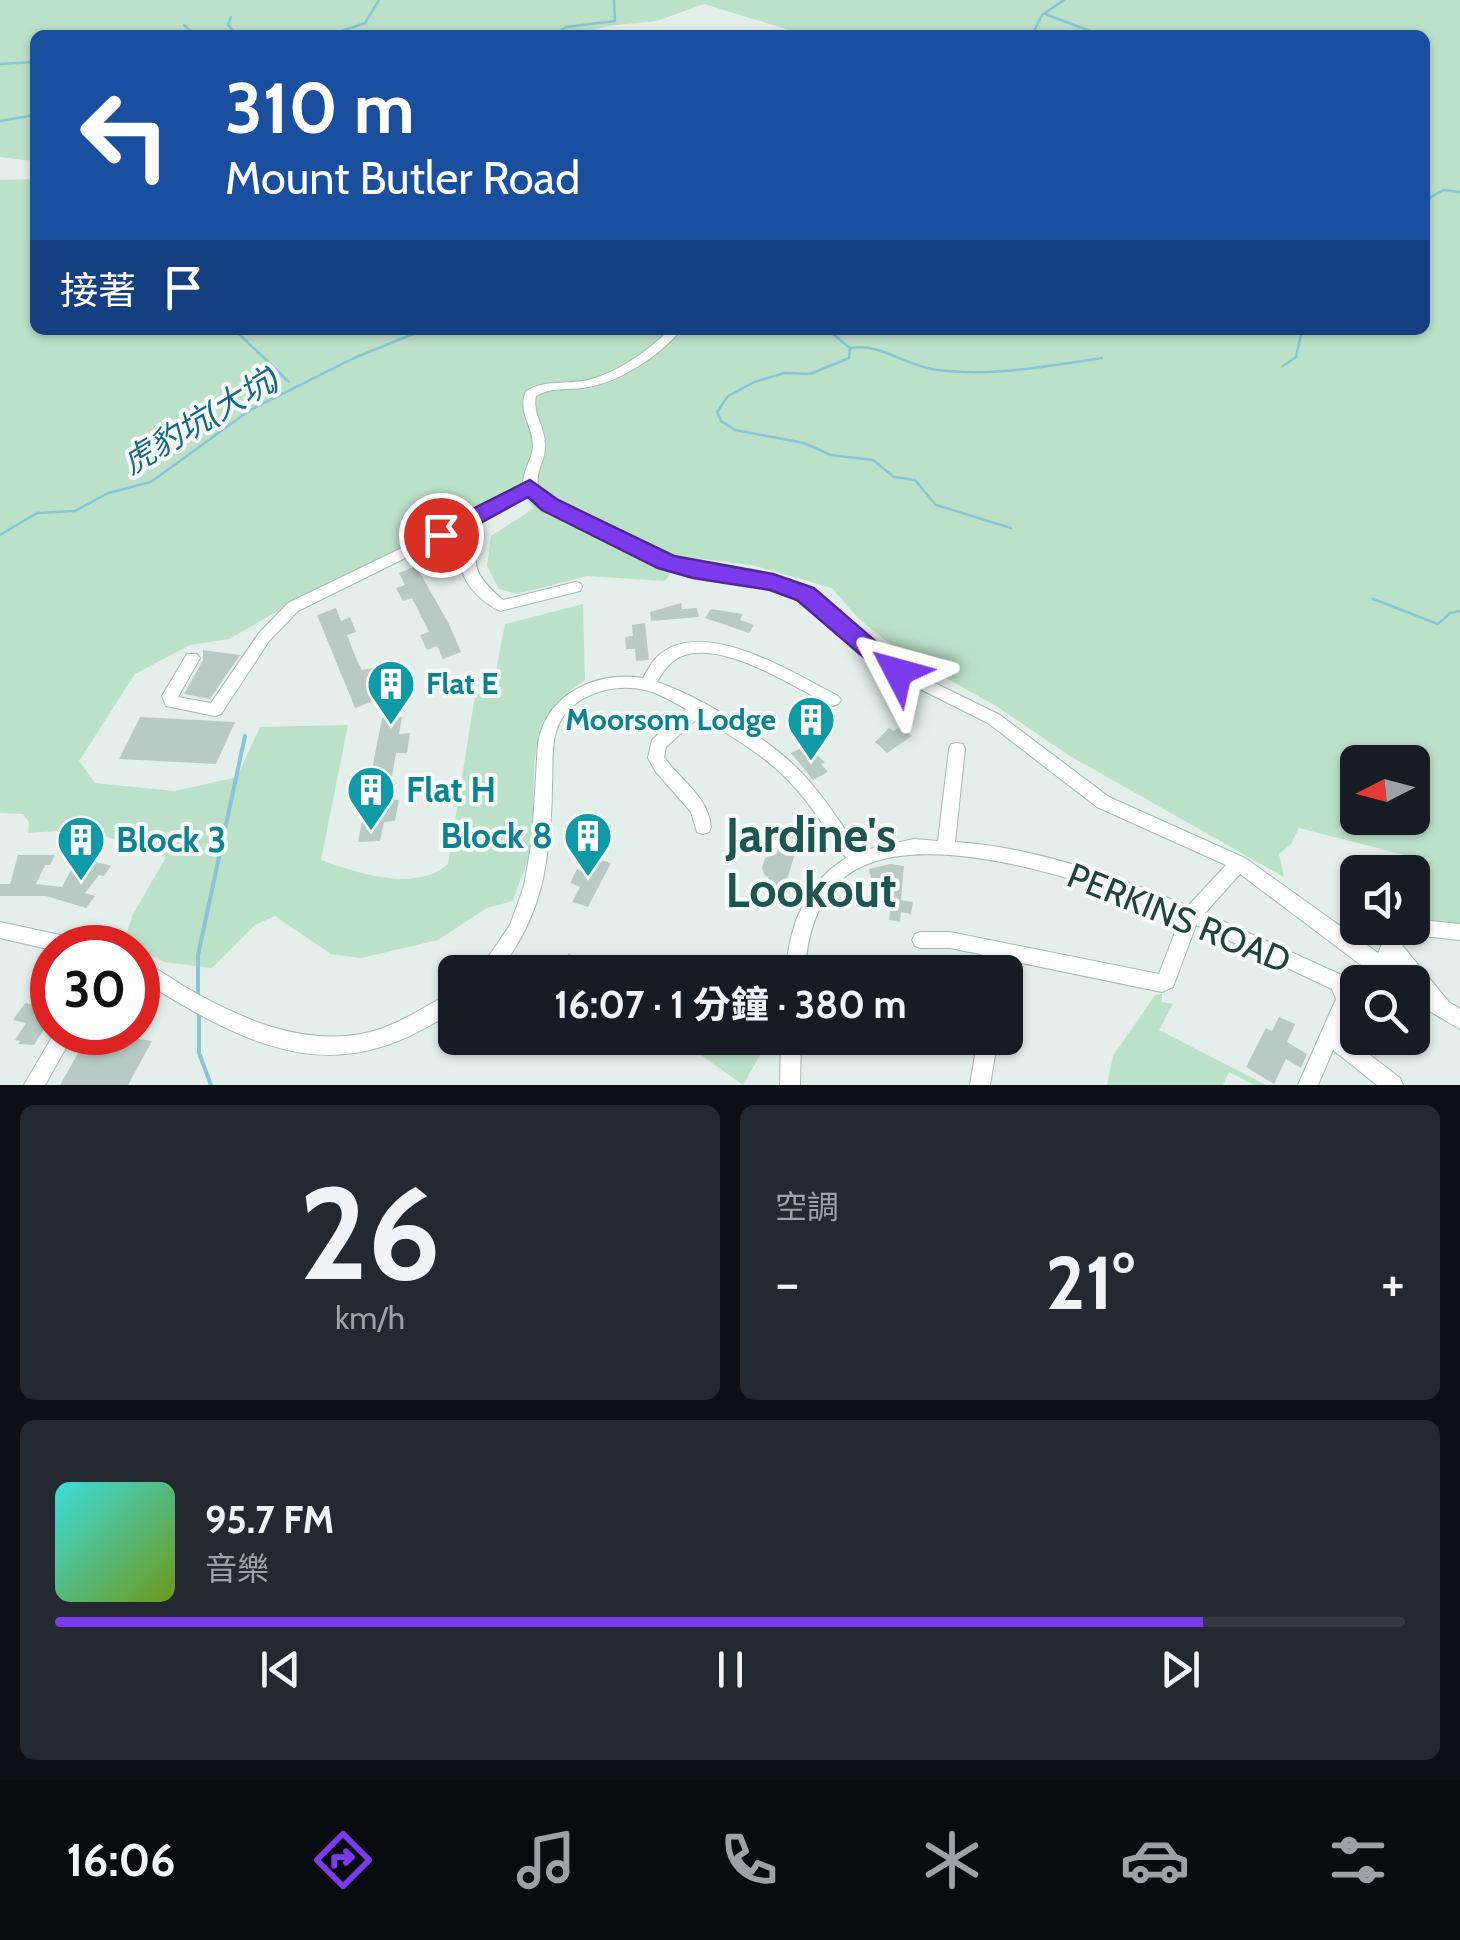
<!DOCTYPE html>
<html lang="zh-TW">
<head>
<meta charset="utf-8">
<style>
  body { margin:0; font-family:Cabin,"Noto Sans TC",sans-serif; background:#242831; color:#f1f3f6; height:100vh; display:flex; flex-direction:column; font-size:38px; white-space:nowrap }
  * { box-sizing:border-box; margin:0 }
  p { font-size:32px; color:#9ea1a6 }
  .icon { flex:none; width:55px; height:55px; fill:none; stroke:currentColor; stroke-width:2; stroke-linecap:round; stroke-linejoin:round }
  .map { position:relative; height:1085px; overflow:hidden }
  .panel { display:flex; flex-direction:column; gap:20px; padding:20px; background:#0d0f14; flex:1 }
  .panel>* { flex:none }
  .guide { position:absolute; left:30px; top:30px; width:1400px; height:305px; border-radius:15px; box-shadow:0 2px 8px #0004; background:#1a4fa0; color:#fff; overflow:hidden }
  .needle { width:65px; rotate:264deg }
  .tools { position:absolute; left:1340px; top:745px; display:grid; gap:20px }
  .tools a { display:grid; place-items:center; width:90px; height:90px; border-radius:15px; background:#171b24; box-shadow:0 2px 8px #0004; font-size:50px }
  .speed { position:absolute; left:30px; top:925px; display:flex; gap:20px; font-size:50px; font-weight:700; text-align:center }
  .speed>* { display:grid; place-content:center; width:130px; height:130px; border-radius:50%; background:#171b24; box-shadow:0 2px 8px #0004; line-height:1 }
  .speed .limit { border:15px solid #d22; background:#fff; color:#111 }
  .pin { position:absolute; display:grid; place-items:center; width:85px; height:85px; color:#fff; margin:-42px; border:5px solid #fff; border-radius:50%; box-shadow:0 2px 10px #0007 }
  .me { position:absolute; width:110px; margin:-55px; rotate:309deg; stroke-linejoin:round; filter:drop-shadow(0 0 8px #0008) }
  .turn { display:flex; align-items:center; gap:35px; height:210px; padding:0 30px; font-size:45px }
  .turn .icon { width:130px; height:130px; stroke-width:2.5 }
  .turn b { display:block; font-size:70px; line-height:85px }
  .then { display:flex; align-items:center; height:95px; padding:0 30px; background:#0003; gap:20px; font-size:38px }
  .big { font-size:75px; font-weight:700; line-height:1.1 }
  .panel .widget { flex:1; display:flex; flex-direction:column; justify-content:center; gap:15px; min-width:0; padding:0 35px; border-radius:15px; background:#242831 }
  .panel .dial { align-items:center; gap:0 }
  .dial b { font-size:130px; line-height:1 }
  .song { display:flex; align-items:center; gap:30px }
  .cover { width:120px; height:120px; border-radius:15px; background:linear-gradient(135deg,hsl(180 70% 55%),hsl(80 70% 35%)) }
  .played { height:10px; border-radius:5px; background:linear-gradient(90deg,#7c3aed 85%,#363941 85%) }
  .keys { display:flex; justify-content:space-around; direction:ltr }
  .heat { display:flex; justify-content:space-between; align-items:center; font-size:55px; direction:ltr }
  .panel .tiles { flex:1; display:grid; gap:20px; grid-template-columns:1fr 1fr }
  .widget:last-child { grid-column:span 2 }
  .trip { position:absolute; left:438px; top:955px; width:585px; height:100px; border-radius:15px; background:#171b24; box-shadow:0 2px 8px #0004; font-weight:700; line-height:100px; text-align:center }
  .tab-bar { display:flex; height:160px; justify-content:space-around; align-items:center; background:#090b0e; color:#9ea1a6 }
  .tab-bar .icon { width:70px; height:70px }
  .tab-bar .on { color:#7c3aed }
  .tab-bar b { font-size:45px; color:#f1f3f6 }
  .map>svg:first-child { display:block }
</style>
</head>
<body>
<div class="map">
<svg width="1460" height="1085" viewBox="0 0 1460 1085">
  <rect width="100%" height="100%" fill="#e4efeb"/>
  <g fill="#bce1c9" fill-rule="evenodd">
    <path d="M0,0H1460V924L1413,920L1412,872H1405L1404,855L1299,828L1291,844L1279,854L1284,877L1070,756L996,706L898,651L857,617L832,588L755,566L682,556L665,581L587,576L517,594L499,589L487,566L491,536L534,508L519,492L296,601L229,639L190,645L135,674L79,761L95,783L175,791L237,777L260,727L348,725L321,860C357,873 416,893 448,864L475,696L494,681L505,624L583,604L585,680C515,725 541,779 530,849C527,866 518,884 513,901L487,908L438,940L361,958L331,954L275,916L255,925L212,968L164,962L125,940L132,916L166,857L84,829L28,833L29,822L23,814L0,813V180L35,179V330H1425V35H806L704,4L657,21L607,26L577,35H35V161L0,157ZM1358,762H1412V818H1358Z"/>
    <path d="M1162,994V1002L1173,1004L1159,1030L1266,1085H1254L1229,1072L1223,1085H1107L1113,1056L1155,995Z"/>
    <path d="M690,1038H770L743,1085L691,1048Z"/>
  </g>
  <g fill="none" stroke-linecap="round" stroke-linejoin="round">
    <g stroke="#89c5d6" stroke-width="2.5">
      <path d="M1045,14L1101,35"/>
      <path d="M231,17L228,25L238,35"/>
      <path d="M184,25L195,35"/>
      <path d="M331,35L365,23L379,0"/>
      <path d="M556,35L566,27L615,21L614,0"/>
      <path d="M1032,35L1042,15L1064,0"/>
      <path d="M0,64L35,62"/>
      <path d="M0,121L35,115"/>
      <path d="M1425,201L1443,190L1460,192"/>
      <path d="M235,330L289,382"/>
      <path d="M828,330L850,348L849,358L810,374L784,373L754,382L728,396L717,412L721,421L735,430L804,443L831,455L873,460L894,477L915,480L936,505L1011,528"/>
      <path d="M850,348C881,343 902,364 932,369C987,378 1047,366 1102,358"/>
      <path d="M1283,366L1296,357L1302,330"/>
      <path d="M0,535L37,513L75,511L108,493L151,482L250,410L354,358L423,330"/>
      <path d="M1373,599L1438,624L1450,613L1460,611"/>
    </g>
    <g stroke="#89c5d6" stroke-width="4">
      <path d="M198,995V955L245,736"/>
      <path d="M199,1013V1053L211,1085"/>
    </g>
  </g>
  <g fill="#b9cac4">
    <path d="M416,566L449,624L461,652L443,659L437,646L427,650L420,635L429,632L412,598L403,601L396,588L405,585L399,573Z"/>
    <path d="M681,603L682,609L697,608L699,617L651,621L650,612Z"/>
    <path d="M336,608L341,621L350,617L356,632L347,635L356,658L362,670L372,668L378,682L368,686L374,701L355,708L317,615Z"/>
    <path d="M711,609L743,614L740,620L754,625L749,633L705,618Z"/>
    <path d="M645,623L649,660L636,661L635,649H626L625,637L633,636L632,625Z"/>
    <path d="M203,650L240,655L210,699L184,694L203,660Z"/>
    <path d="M140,717L235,722L216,764L119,759Z"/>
    <path d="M402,717L399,734L410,733L407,753H396L388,800H399L395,821L384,822L380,841L358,842L382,718Z"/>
    <path d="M902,726L912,736L887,753L875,742L889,728L893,731Z"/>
    <path d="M806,746L825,762L821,764L828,772L813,780L791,753Z"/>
    <path d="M779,845L796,850L784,890L767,885L769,877L765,876L762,868L765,858L777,853Z"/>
    <path d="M18,855H55L50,865H45L36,884L62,887L78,857L111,866L104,876L99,875L85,893L95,896L86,908L46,896H0V884H10Z"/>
    <path d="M595,858L611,863L588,907L572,902L580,887L570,883L577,869L587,873Z"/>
    <path d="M890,864L904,866L901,900L913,902L911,914L901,912L900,922L889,920L891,901L875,896L869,869Z"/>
    <path d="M569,953L585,964L578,972H532L547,955L560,963Z"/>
    <path d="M52,984V1016L34,1045L18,1044L20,1041L15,1040L26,1023L13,1020L25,1003L38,1006Z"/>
    <path d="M1279,1017L1295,1024L1287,1042L1307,1054L1301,1068L1286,1059L1274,1084L1246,1067L1266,1028L1272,1031Z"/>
    <path d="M90,1032L152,1041L128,1085H60Z"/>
  </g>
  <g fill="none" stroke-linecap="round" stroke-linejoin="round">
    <g stroke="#a6b8b3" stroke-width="2">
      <g id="minor">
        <path d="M669,330H681C658,357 619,383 583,388C566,390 551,387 536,396C532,414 545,426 545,444C546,463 532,473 540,492L671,559L693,565L773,577L811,590L832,604L896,664L1000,715L1109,797L1245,858L1378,953C1388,932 1387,928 1412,928V919L1460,924V940L1414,935L1401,944L1449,1002L1460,1009V1029L1431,1012L1412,986V982H1388L1373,974L1240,874L1205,913L1346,977L1354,999L1340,1032L1400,1078L1403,1085H1377L1333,1050L1318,1085H1298L1336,999L1332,989L1196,925L1173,987L1162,992L1007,960L1005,973L987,972L989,956L950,948H921L915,946L912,940L915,934L921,932H950L1159,974L1180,919C1103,886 910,816 840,881C814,905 808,939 804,972H786C789,927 805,883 846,858C828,832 811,804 789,781C764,755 730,735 699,717L666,747L664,757C681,781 708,796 711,827L709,832L703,834L697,832L691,812L656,772L648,758L652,740L686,709C673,702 659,693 645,690C612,682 566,696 556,732C551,749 553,768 552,785C552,811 550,836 546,862C540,903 524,940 498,972H478L510,925L524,886L532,840L538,743C547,693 596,671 643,678C647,672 651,663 656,658C700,613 795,674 838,696L841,700L838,704L833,706L828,704C792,686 726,642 685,655C671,659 664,670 657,682C699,696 766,737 798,769C822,793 840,823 860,851L914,839L938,841L949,749L951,744L957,743L963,744L965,749L955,842C1030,846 1119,877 1188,906L1226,865L1097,807L988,723L886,672L822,612L801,598L771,587L693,575L661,565L530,498L528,494L481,520C474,563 468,570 503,600L575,582L580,583L582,587L580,591L500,611C485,604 465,587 462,569C459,556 464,541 466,528L298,611L269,641L221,714L215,716L166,706L162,696L187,654H197L200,658L178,697L211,703L259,633L288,603L470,515L523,484C523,470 532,460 533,446C533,425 517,412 526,391C546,379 566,385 588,380C617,373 648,351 669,330Z"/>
        <path d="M0,922L83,940L89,942L92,948H52V950L0,938Z"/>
        <path d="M138,960C155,966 170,978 185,987C241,1019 304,1048 370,1032C402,1024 426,1004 455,992V1011C428,1027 401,1043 370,1050C286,1071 206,1020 138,978Z"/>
        <path d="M55,1032H75L45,1085H24Z"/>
        <path d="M781,1038H801L800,1085H780Z"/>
        <path d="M978,1038H998L990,1085H970Z"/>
      </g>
    </g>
    <use href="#minor" fill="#fff" fill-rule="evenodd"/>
  </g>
  <path fill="#7c3aed" stroke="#51269a" stroke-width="2.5" d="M530,480L558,500L674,556L773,574L814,588L911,672L907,679H889L797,600L770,590L693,578L658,568L542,510L528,497L449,540L441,542L430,535L433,529Z"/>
  <defs>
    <g id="building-pin" transform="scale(2.5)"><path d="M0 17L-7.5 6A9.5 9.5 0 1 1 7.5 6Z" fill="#0f9aa8" stroke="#f5faf8"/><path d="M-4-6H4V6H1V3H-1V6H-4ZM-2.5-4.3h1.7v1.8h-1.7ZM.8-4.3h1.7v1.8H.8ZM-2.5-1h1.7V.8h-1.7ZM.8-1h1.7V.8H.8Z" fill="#fff"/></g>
  </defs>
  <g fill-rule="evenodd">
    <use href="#building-pin" x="391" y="684"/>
    <use href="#building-pin" x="811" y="720"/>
    <use href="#building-pin" x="371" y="790"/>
    <use href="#building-pin" x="588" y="836"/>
    <use href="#building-pin" x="81" y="840"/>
  </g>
  <g text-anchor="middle" stroke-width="8" stroke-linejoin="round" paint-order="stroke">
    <g font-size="30" font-weight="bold" fill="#0d838f" stroke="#f5faf8" text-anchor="start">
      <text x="426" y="694">Flat E</text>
      <text x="776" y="730" text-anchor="end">Moorsom Lodge</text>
    </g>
    <g font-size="32" font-style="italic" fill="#176882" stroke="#f5faf8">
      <text transform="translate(201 420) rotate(-31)" y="11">虎豹坑(大坑)</text>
    </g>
    <g font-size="35" font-weight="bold" fill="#0d838f" stroke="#f5faf8" text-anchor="start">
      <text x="406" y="802">Flat H</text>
      <text x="553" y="848" text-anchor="end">Block 8</text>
      <text x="116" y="852">Block 3</text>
    </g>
    <g font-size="35" fill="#22423c" stroke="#f5faf8">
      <text transform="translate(1179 918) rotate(22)" y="12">PERKINS ROAD</text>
    </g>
    <g font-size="48" font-weight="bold" fill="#1c564c" stroke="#f5faf8">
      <text x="811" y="852">Jardine's<tspan x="811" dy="55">Lookout</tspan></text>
    </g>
  </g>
</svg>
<div class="tools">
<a><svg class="needle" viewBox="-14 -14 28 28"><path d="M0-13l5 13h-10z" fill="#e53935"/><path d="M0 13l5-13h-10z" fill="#9ea1a6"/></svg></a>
<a><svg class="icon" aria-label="sound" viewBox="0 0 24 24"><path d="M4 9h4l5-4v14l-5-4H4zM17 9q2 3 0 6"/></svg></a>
<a><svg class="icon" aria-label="search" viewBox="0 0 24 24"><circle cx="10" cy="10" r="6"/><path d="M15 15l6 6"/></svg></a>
</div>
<div class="speed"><div class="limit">30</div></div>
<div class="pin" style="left:441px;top:535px;background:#d93025"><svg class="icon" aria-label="arrive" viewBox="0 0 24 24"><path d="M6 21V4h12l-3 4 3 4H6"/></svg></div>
<svg class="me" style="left:898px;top:672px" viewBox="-20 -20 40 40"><path d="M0-17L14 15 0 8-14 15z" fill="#7c3aed" stroke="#fff" stroke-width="4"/></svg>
<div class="trip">16:07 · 1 分鐘 · 380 m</div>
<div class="guide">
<div class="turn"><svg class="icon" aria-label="left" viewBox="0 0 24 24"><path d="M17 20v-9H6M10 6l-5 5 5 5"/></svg><div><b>310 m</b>Mount Butler Road</div></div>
<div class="then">接著<svg class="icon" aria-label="arrive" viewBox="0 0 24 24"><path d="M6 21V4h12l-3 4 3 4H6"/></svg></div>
</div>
</div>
<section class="panel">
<div class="tiles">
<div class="widget dial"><b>26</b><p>km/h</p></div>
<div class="widget"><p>空調</p>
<div class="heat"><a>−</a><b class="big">21°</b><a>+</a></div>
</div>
<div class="widget">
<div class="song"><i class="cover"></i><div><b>95.7 FM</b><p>音樂</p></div></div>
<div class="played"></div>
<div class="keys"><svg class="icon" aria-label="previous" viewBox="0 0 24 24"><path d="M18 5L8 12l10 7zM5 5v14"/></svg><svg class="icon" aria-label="pause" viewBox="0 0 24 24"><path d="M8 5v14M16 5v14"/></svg><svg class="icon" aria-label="next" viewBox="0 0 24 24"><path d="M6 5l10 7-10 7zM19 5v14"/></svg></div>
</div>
</div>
</section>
<nav class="tab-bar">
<b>16:06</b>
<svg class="icon on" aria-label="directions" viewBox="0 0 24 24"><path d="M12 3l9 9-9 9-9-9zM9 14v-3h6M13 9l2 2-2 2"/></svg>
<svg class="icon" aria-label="music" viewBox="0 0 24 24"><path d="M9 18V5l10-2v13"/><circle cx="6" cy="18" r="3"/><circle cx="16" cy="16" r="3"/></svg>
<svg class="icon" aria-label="phone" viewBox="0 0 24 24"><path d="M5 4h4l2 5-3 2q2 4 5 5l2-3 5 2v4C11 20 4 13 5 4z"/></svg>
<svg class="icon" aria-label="climate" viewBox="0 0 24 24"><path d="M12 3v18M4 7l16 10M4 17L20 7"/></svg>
<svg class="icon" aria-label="car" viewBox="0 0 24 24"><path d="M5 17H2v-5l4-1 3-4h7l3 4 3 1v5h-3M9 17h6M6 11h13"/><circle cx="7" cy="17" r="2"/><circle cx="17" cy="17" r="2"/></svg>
<svg class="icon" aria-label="filters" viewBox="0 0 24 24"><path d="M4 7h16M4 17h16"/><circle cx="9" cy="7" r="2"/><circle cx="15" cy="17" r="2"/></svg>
</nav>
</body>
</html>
